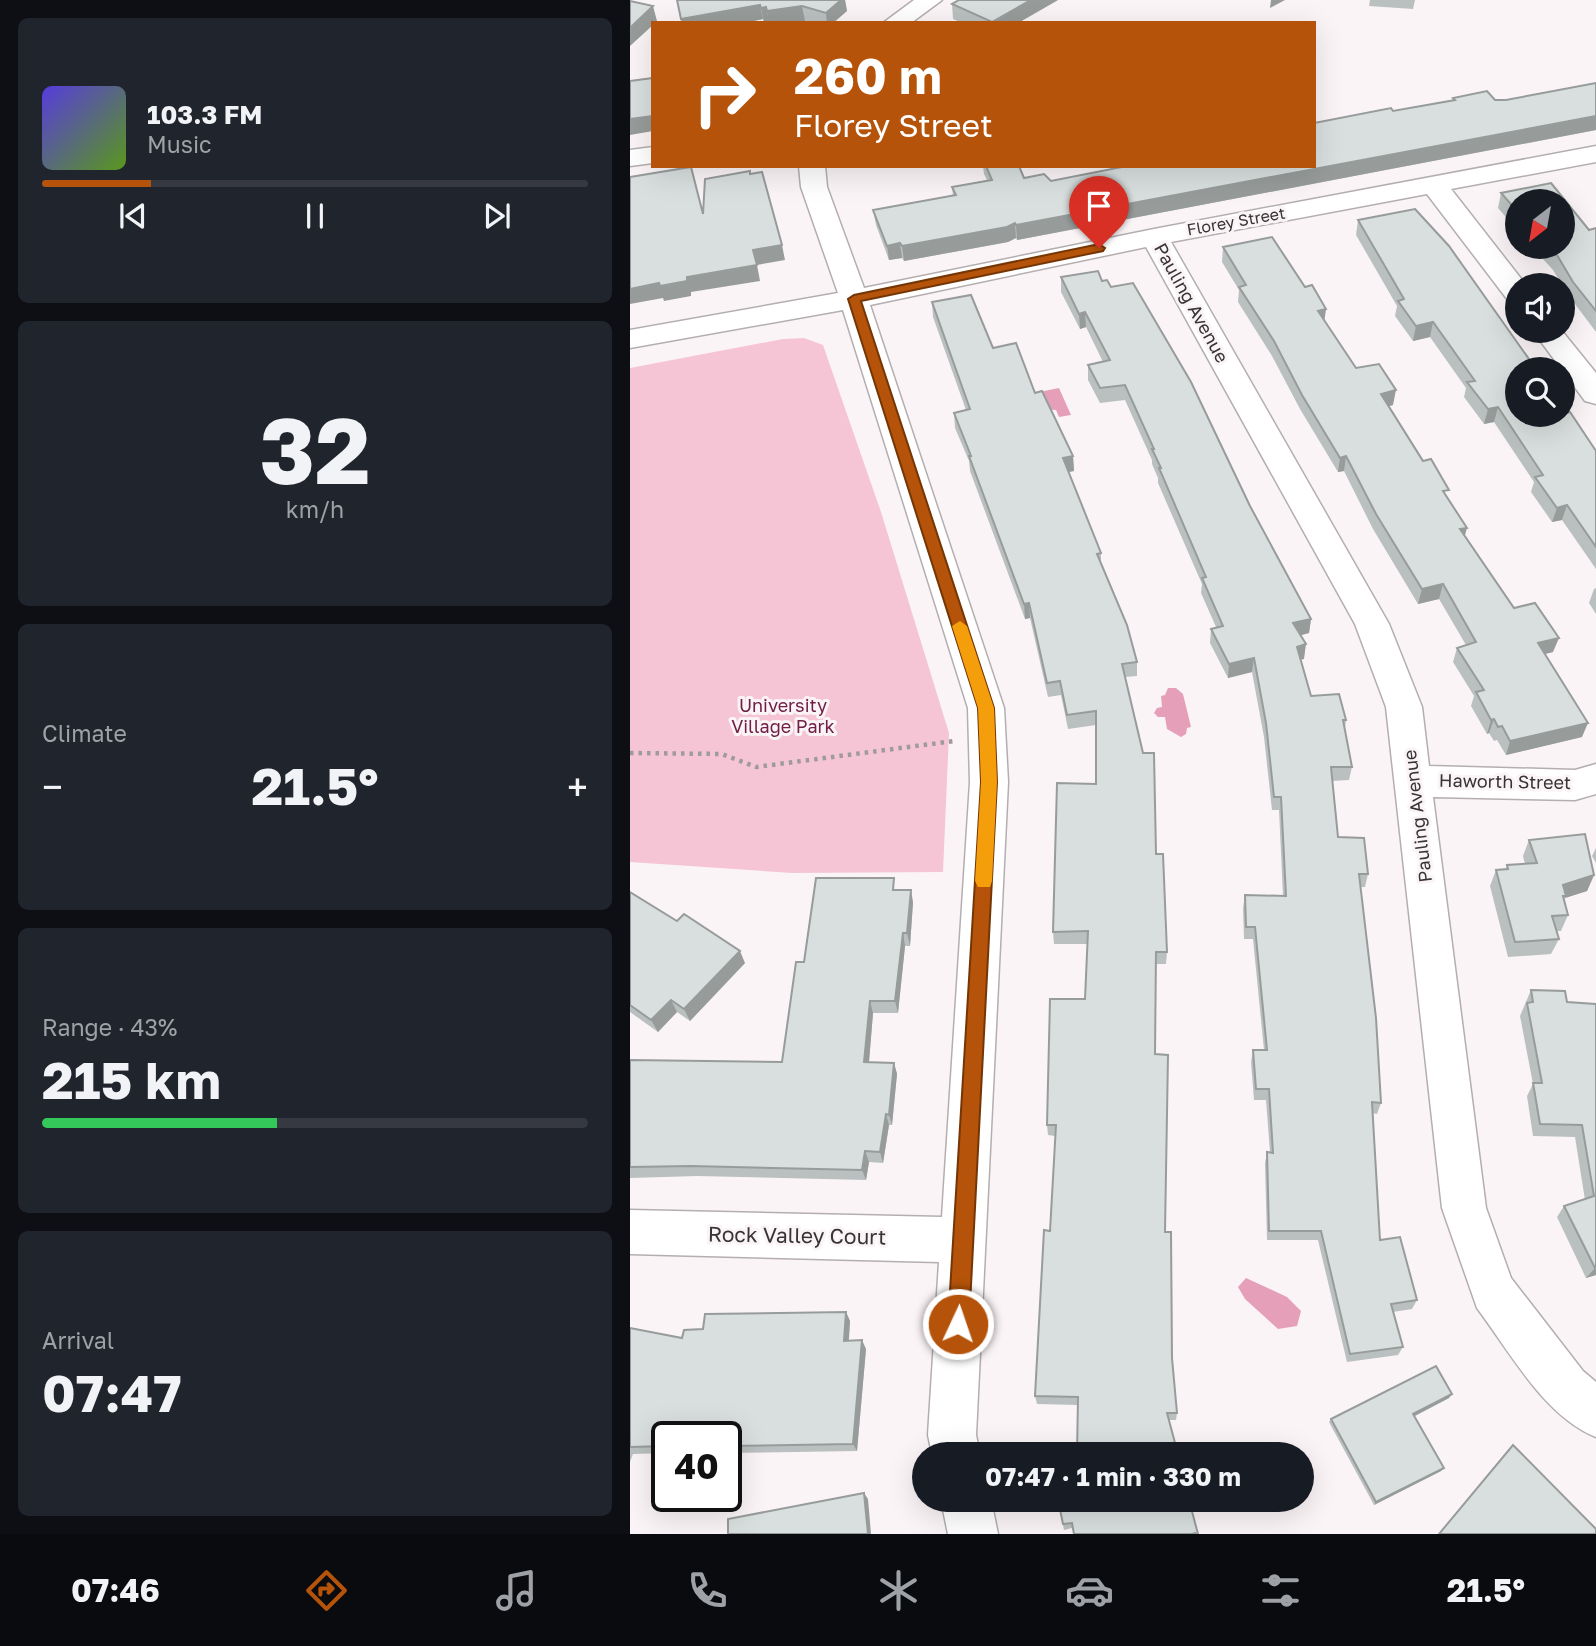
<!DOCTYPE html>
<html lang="en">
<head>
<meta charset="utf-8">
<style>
  body { margin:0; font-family:"Golos Text",sans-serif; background:#20242c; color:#f1f3f6; height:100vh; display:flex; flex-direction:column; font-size:26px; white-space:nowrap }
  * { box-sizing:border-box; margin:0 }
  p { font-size:23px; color:#9ea1a6 }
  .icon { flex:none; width:38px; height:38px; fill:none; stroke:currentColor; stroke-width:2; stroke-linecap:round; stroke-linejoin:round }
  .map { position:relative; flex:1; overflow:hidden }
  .side { display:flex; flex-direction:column; gap:18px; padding:18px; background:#0d0f14; width:630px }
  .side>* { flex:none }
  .banner { position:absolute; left:21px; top:21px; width:665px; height:147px; border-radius:0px; box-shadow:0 7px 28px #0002; background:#b45309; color:#fff; overflow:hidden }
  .needle { width:46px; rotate:211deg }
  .controls { position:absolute; left:875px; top:189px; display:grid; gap:14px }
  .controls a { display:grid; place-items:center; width:70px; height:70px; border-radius:50%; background:#171b24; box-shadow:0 7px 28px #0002; font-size:35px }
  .speed { position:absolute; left:21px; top:1421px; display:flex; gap:14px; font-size:35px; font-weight:700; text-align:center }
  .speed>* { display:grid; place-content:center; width:91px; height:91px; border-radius:50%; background:#171b24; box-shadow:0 7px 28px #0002; line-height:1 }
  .speed .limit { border:4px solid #111; border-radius:10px; background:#fff; color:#111 }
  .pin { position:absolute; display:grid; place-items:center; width:60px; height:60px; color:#fff; margin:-72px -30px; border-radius:50% 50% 50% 0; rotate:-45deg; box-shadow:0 0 7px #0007 }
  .pin .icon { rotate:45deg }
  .me { position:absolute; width:77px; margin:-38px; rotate:3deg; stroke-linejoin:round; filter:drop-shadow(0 0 5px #0008) }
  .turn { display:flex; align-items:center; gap:24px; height:147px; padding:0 28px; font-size:32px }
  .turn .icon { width:91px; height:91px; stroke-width:2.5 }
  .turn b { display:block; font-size:49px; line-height:60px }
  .big { font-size:52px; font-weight:700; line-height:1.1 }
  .side .tile { flex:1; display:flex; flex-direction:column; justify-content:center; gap:10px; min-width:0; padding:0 24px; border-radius:10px; background:#20242c }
  .side .dial { align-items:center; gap:0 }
  .dial b { font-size:91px; line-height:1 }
  .song { display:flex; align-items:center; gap:21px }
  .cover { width:84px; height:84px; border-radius:10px; background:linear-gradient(135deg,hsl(250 70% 55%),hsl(90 70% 35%)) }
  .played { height:7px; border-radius:4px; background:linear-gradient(90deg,#b45309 20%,#363941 20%) }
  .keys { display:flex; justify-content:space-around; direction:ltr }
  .heat { display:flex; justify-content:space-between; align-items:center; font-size:38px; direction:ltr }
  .charge { height:10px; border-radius:5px; background:linear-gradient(90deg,#34c759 43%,#363941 0) }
  .trip { position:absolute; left:282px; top:1442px; width:402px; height:70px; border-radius:35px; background:#171b24; box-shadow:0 7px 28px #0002; font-weight:700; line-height:70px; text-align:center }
  .menu { display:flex; height:112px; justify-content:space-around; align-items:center; background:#090b0e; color:#9ea1a6 }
  .menu .icon { width:49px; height:49px }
  .menu .current { color:#b45309 }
  .menu b { font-size:32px; color:#f1f3f6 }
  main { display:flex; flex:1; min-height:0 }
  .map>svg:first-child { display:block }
</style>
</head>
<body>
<main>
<section class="side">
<div class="tile">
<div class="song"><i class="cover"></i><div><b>103.3 FM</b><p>Music</p></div></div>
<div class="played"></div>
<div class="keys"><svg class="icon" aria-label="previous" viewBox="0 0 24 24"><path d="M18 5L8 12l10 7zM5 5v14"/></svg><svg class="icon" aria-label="pause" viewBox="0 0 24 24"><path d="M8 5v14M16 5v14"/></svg><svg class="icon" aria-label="next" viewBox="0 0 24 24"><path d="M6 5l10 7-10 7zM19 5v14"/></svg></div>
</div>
<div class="tile dial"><b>32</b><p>km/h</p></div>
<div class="tile"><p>Climate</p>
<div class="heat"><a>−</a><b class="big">21.5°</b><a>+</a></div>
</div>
<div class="tile"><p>Range · 43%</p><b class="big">215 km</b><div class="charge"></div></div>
<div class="tile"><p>Arrival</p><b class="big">07:47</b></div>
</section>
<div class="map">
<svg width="966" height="1534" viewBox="0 0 966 1534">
  <rect width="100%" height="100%" fill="#fbf4f6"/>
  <path fill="#f5c5d5" d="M174,338L193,345L251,512L319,733L313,872L162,873L0,862V368L153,339Z"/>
  <g fill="#e59fb8">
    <path d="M429,388L441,415L429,417L426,410L415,409L409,392Z"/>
    <path d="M538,688H546L553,694L561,727L557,728L556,734L551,737L537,729L535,717H528L524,713L527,708L532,707L531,696L535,695Z"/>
    <path d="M616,1278L657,1297L671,1311L667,1326L648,1329L615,1299L608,1287Z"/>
  </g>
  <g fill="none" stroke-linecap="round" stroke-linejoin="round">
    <g stroke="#b4aeb0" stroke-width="3">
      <g id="minor">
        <path d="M284,0H312L281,23H253Z"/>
        <path d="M966,146V162L821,189L896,285H887V302L877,299L797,194L541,242L759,624L792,707L799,766L945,770L966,764V794L945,800L803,797L856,1208L881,1278L953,1371L966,1382V1437C914,1416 880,1352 847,1308L812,1208L756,707L725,624L516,247L240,305L374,708L378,782L346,1435L350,1454H302L298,1435L309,1262L0,1254V1210L312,1217L340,782L338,708L213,310L0,348V330L208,293L171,187L169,166H195L197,187L234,288L524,229Z"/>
        <path d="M23,147V163L0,166V150Z"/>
        <path d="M903,331H932L966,373V404L955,401Z"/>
        <path d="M311,1500H361L368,1534H318Z"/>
      </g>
    </g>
    <path stroke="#9f9a9c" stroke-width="4.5" stroke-dasharray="3.5 5" stroke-linecap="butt" d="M0,753L92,754L126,767L324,741"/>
    <use href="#minor" fill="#fff" fill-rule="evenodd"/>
  </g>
  <g fill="#bac0bf">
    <path d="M47,0H215L217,11L203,23H182L175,21L159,23H139V21L134,22L133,19L114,23H52Z"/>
    <path d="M329,0H428L388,23H332L323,19L322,4Z"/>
    <path d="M740,0H785L783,9L739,6Z"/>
    <path d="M966,83V130L387,240L386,238L378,242L274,261L272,258L259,260L246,225L243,210L323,196L322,187L357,180L354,174L353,166H389L394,178L421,181L763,111L822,100L823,98L876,100Z"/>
    <path d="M871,193L959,230L966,228V332L939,296L923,270L902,247H933L887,201V230L868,208Z"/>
    <path d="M728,220L887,369L966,451V569L932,520L922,522L901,492L904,482L864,422L854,424L834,397L836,388L800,337L783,341L765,316L767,306L726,235Z"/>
    <path d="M593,247L694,320L726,368L763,405L759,406L817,497L835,536L884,608L923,652L915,654L952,737L876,755L867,740L864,741L859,733L857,734L841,706L844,696L823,662L827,648L836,645L809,599L788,604L743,529L714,471L708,472L670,409L642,356L608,302L609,290L592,262Z"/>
    <path d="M431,277L472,281L481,287L620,506L681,619L679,633L670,635L674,659H671L681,696L716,720L715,728L722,767L719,780L702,781L708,837L738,874L735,887H731L751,1103L747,1114L742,1113L750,1240L787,1300L782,1309L763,1312L773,1347L768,1355L717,1362L688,1240H637L635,1163L637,1152H640L636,1100H624L621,1062L623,1050H634L623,939H614L613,908L615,895L653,896L649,810H642L634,737L622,672L598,678L580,643L581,629L586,627L571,593L572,584L528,483V478L522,464V460L495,400L470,403L458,380V365L473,362L456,327L450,329L431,292Z"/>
    <path d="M302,302L363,348L405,393L443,456L444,471L438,472L471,553V564L507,662V676L495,677L526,854L537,952L536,964H526L525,1054L542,1358L547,1413L546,1420H539L448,1405L407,1404L405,1396L420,1231L425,1136L418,1135L417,1125L455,999L458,944H424L423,932L466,784V725L438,729L431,695L418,697L400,618L395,619L340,471L339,461L325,428L324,413L336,410L303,317Z"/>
    <path d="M966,588V614L959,603L964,589Z"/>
    <path d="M899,840L964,875L957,891L935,898L934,901L938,915L931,931H926L929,939L921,954L878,957L860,886L866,870L876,869L877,865L895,864L893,856Z"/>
    <path d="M966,848V863L962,856Z"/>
    <path d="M266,890L283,902L280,946H275L268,1013H243L239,1062L264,1063L267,1074L262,1125H259L253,1163L239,1162L236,1180L67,1176L0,1178V1060L152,1062L174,962Z"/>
    <path d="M0,892L115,963L60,1021L47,1012L28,1032L0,1012Z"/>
    <path d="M901,990L937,1002L966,1004V1275L956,1278L927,1217L934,1206L955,1200L945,1137L903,1136L897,1096L903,1084L890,1016Z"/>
    <path d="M216,1312L220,1321L219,1341L236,1349L227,1451L96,1453V1437H37V1453L3,1454L0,1462V1328L52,1338L73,1329Z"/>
    <path d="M819,1398L784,1416L811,1471L744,1505L699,1422L701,1419Z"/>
    <path d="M428,1500H559L442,1528L434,1530Z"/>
  </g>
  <g fill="#979c9b">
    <path d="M211,0H215L217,11L203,23H197L196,13Z"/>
    <path d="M401,0H428L388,23H362Z"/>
    <path d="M641,0H655L640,8Z"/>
    <path d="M130,5L133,19L114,23H52L51,19Z"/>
    <path d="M23,6L27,21L23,23V25L0,46V28Z"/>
    <path d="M172,6L175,21L159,23H139L137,11Z"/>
    <path d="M136,7L139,21L134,22L131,8Z"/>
    <path d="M23,116V131L0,135V119Z"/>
    <path d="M966,116V130L387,240L386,225Z"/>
    <path d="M385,223L386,238L378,242L274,261L272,246Z"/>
    <path d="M270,243L272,258L259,260L257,246Z"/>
    <path d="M152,245L155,260L127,265L123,250Z"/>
    <path d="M127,265L130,281L61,292V296L34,301L33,298L0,304V289L57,277Z"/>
    <path d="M696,309L694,324L688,311Z"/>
    <path d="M455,312L456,327L450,329L449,314Z"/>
    <path d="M803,322L800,337L783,341L786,326Z"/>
    <path d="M766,390L763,405L748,409L751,394Z"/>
    <path d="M868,407L864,422L854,424L858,409Z"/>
    <path d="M443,456L444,471L433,473V458Z"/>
    <path d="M716,456L714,471L708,472L710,458Z"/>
    <path d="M937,505L932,520L922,522L927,508Z"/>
    <path d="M837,528L833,542L830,529Z"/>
    <path d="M813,584L809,599L788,604L792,589Z"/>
    <path d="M399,603L400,618L395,619L394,604Z"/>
    <path d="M681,619L679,633L661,638L663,623Z"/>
    <path d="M929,638L923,652L903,657L908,643Z"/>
    <path d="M676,644L674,659L665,661L667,647Z"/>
    <path d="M624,658L622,672L598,678L599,664Z"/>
    <path d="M864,719L859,733L857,734L861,720Z"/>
    <path d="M958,723L952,737L876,755L880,741Z"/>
    <path d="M964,875L957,891L935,898L936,896L933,885Z"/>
    <path d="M281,890L283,902L280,946L277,933Z"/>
    <path d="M273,933L275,946L268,1013L265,1001Z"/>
    <path d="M110,951L115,963L60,1021L54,1009Z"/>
    <path d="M41,1000L47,1012L28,1032L21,1020Z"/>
    <path d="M240,1001L243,1013L238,1074L234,1062Z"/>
    <path d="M264,1063L267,1074L262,1125L259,1115Z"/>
    <path d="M256,1114L259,1125L253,1163L250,1152Z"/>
    <path d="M235,1151L239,1162L236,1180L232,1170Z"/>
    <path d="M966,1267V1275L956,1278L965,1268Z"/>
    <path d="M216,1312L220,1321L218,1349L214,1341Z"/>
    <path d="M232,1340L236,1349L227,1451L223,1444Z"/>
    <path d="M822,1394L819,1398L781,1418L783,1414Z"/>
    <path d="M814,1468L811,1471L744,1505L746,1502Z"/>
    <path d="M234,1493L238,1499L241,1534H238Z"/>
  </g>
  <g fill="#d8dfde" stroke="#979c9b" stroke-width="2">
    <path d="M47,0H211L196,13L172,6L137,11L136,7L131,8L130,5L51,19Z"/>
    <path d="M329,0H401L362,22L322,4Z"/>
    <path d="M0,1L23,6L0,28Z"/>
    <path d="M23,78V116L0,119V81Z"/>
    <path d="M966,83V116L386,225L385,223L377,227L272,246L270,243L257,246L243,210L326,195L322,187L362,180L356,166H389L394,178L414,174L421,181L497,166H684V123L761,108L763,111L825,100L823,98L857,91L865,100H876Z"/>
    <path d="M61,167L73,214L75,179L120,171V174L132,172L152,245L123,250L127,265L57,277V281L30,286L29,283L0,289V177Z"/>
    <path d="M921,183L959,230L966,228V311L943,282L927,255L919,247H933V201H887V211L871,193Z"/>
    <path d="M785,209L819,246L906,369H887V415H933V407L937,413L940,412L966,451V547L937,505L927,508L905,477L913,475L868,407L858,409L837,382L845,381L803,322L786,326L768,301L774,299L728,220Z"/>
    <path d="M642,237L675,287L682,285L696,309L688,311L726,368L749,364L766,390L751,394L793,461L801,459L819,490L813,491L837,528L830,529L884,608L905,603L929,638L908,643L958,723L880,741L872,726L868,727L864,719L861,720L846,692L854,690L827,648L846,642L813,584L792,589L746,514L716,456L710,458L672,395L644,341L609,287L616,285L593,247Z"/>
    <path d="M468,271L472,281L477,280L481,287L503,283L561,382L620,506L681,619L663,623L676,644L667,647L681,696L709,694L716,720H713L722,767H701L708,837L734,838L738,874H729L746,1018L751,1103L742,1102L750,1240L770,1237L787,1300L761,1304L773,1347L720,1354L691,1231H639L637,1152L643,1153L639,1089H626L623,1050H637L625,927H616L615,895L656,896L651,797H644L636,723L624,658L599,664L581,629L593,626L572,578L576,577L529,468H531L522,449H524L495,385L470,388L458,365L480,360L455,312L449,314L431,277Z"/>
    <path d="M341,295L363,348L386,343L405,393L412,391L443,456L433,458L471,553L467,554L497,625L507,662L492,664L513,753H524L526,854H533L537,952H526L525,1054L538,1055L535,1232H541L542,1358L547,1413H537L548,1454H447L448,1397L405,1396L414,1230L420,1231L426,1125H417L420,999H455L458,931L423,932L427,783L466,784V711L437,715L430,681L417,683L399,603L394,604L339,456H341L324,413L340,409L302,302Z"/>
    <path d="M955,834L964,875L933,885L936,896H933L938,915L922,916L929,939L885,942L866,870L878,869L877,865L907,863L899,840Z"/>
    <path d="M186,878H264L263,890H281L277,933H273L265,1001H240L234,1062L264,1063L259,1115L256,1114L250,1152L235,1151L232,1170L61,1166L0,1167V1060L152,1062L166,962H174Z"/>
    <path d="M0,892L47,921L54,914L110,951L54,1009L41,1000L21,1020L0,1005Z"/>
    <path d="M901,990L935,991L937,1002L966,1004V1267L965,1268L934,1206L964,1196L952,1125L910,1124L903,1083H912L897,1003L903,1002Z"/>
    <path d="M216,1312L214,1341L232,1340L223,1444L96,1446V1437H37V1446L0,1447V1328L52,1338L54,1330L73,1329L75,1314Z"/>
    <path d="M806,1366L822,1394L783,1414L814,1468L746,1502L701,1419Z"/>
    <path d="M883,1445L966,1529V1534H809Z"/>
    <path d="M234,1493L238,1534H98V1519Z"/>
    <path d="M428,1500H559L568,1534H564L566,1533L561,1534H444L442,1523L433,1524Z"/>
  </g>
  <path fill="#b45309" stroke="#753606" stroke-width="2" d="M469,244L475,248L473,251L231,301L364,708L367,782L339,1324L336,1331L328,1334L321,1331L318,1324L351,782L348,708L218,299L224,295Z"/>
  <path fill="#f59e0b" d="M330,621L337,626L364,708L367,782L362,881L360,887H348L345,881L351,782L348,708L322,626Z"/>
  <g text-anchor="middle" stroke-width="6" stroke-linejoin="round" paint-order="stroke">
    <g font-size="16" fill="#373435" stroke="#fbf4f6">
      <text transform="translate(606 221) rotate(-10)" y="6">Florey Street</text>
    </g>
    <g font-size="18" fill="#373435" stroke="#fbf4f6">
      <text transform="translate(561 303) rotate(61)" y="6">Pauling Avenue</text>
      <text transform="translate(875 782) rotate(1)" y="6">Haworth Street</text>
      <text transform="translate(788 816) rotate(-97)" y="6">Pauling Avenue</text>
    </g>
    <g font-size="18" fill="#702045" stroke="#fbf4f6">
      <text x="153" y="712">University<tspan x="153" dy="21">Village Park</tspan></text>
    </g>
    <g font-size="21" fill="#373435" stroke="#fbf4f6">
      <text transform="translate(167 1236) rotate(1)" y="7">Rock Valley Court</text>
    </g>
  </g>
</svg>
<div class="controls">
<a><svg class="needle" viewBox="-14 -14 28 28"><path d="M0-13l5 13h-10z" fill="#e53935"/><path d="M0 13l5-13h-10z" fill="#9ea1a6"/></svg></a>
<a><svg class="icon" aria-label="sound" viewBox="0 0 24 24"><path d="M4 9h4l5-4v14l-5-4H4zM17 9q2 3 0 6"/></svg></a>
<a><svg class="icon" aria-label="search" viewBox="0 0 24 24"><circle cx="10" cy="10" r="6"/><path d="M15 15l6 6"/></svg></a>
</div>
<div class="speed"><div class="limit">40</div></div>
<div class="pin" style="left:469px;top:248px;background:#d93025"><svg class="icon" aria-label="arrive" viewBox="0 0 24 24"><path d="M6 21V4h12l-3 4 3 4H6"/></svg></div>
<svg class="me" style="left:328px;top:1324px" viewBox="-20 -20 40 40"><circle r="17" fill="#b45309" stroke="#fff" stroke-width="3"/><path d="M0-11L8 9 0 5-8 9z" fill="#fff"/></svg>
<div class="trip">07:47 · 1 min · 330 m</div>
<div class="banner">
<div class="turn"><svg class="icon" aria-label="right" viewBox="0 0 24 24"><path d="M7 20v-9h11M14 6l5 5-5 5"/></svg><div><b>260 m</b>Florey Street</div></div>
</div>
</div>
</main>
<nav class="menu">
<b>07:46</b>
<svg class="icon current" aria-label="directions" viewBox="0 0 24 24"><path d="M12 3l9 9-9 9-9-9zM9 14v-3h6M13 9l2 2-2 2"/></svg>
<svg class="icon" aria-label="music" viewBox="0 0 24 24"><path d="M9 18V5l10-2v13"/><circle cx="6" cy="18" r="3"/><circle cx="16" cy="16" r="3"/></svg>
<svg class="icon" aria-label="phone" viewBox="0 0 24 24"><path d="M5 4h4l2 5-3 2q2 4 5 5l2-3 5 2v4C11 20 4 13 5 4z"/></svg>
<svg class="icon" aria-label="climate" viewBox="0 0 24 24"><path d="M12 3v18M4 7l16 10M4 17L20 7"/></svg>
<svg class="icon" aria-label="car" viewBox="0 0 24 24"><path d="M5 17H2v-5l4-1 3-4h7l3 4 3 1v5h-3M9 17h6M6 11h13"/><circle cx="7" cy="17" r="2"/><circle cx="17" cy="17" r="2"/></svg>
<svg class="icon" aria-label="filters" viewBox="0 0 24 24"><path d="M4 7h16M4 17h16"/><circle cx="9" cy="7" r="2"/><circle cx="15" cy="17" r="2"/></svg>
<b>21.5°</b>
</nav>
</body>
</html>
